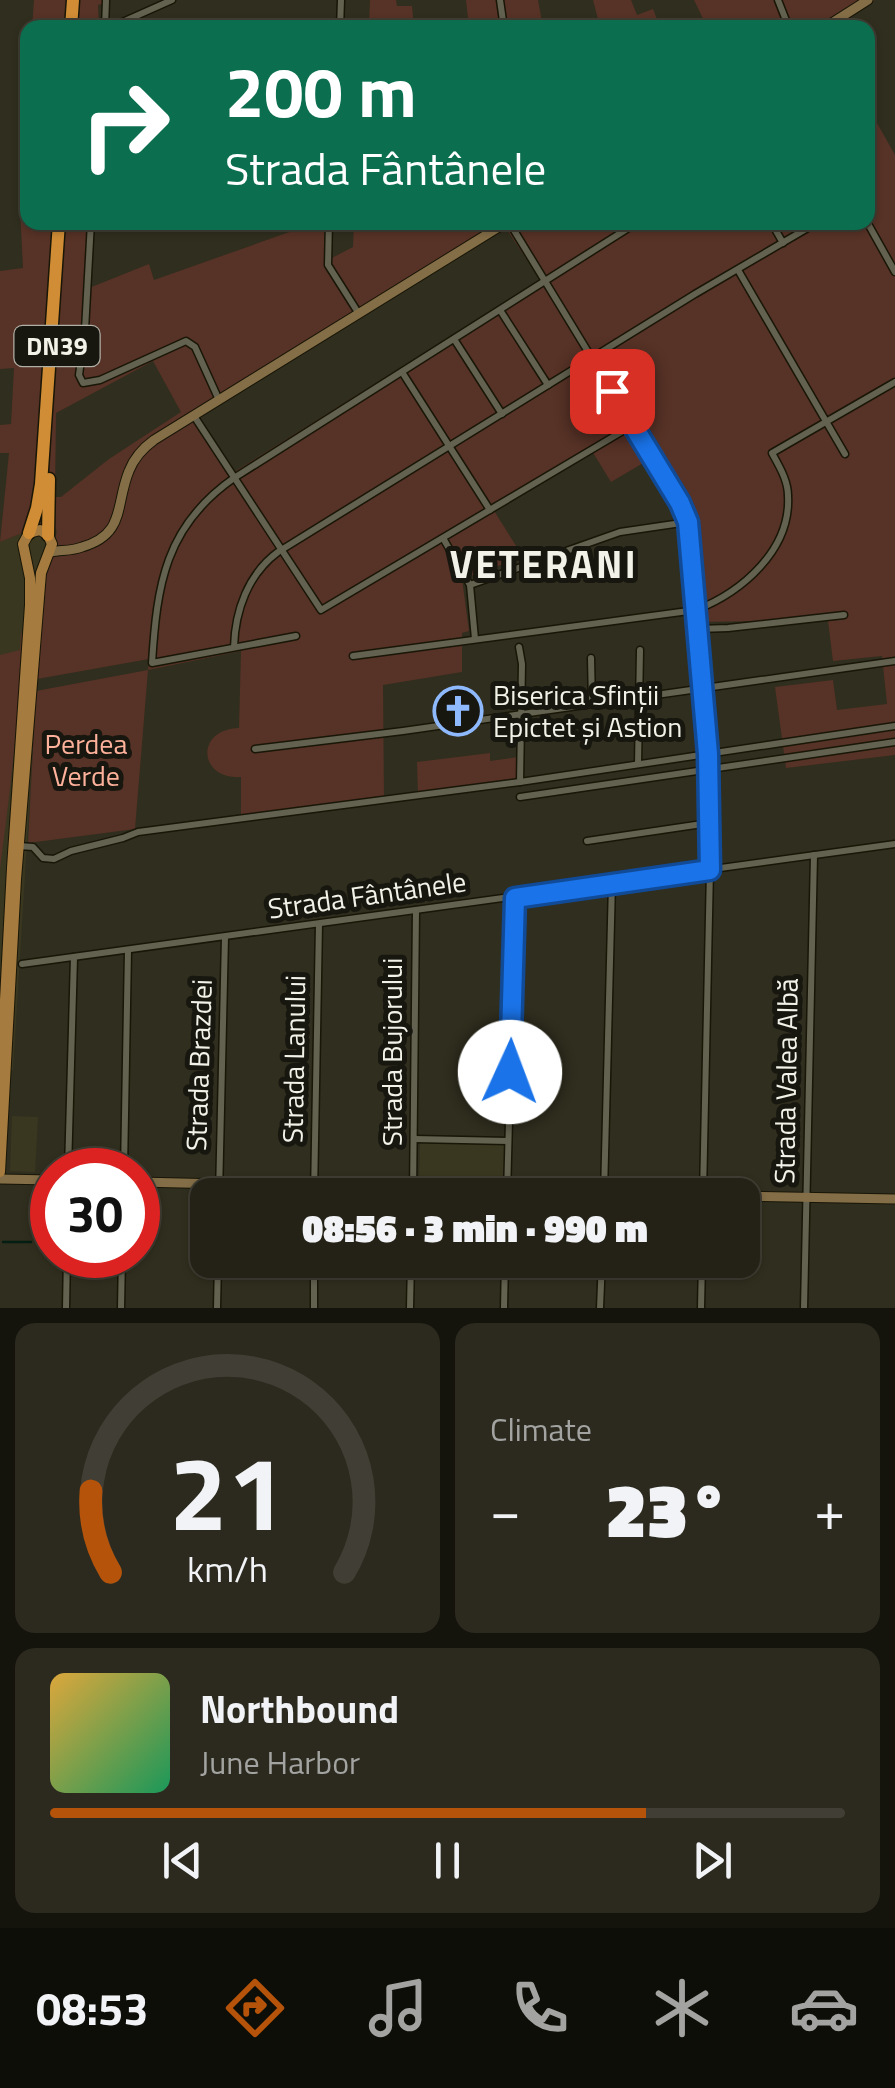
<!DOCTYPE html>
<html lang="en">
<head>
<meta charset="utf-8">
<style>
  body { margin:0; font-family:"Titillium Web",sans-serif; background:#2c2a1f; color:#f1f3f6; height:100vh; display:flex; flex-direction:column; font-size:38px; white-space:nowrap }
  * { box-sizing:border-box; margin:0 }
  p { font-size:32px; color:#a3a4a1 }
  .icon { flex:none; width:55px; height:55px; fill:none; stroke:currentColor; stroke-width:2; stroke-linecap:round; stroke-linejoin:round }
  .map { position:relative; height:1308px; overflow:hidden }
  .side { display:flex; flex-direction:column; gap:15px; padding:15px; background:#14130c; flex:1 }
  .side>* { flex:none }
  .banner { position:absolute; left:20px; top:20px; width:855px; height:210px; border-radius:20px; box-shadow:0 2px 8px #0004,0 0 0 2px #413f35; background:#0b6e4f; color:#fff; overflow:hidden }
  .speed { position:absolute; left:30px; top:1148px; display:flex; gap:20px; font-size:50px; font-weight:700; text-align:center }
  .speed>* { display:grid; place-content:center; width:130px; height:130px; border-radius:50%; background:#242216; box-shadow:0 2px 8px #0004,0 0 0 2px #413f35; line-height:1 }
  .speed .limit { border:15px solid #d22; background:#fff; color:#111 }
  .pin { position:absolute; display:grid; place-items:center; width:85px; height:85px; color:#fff; margin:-42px; border-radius:20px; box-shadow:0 5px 15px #0006 }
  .me { position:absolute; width:110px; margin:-55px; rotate:2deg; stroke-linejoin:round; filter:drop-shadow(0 0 8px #0008) }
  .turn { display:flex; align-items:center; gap:35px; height:210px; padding:0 40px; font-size:45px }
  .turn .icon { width:130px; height:130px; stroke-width:2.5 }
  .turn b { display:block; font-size:70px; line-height:85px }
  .big { font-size:75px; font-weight:800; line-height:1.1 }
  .side .card { flex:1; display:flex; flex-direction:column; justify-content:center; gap:15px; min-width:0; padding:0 35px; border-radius:20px; background:#2c2a1f }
  .side .dial { align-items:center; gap:0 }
  .dial svg { height:260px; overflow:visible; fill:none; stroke:#413f35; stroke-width:7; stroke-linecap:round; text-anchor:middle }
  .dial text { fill:#f1f3f6; stroke:none }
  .song { display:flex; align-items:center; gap:30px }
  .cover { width:120px; height:120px; border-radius:15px; background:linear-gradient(135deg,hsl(40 70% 55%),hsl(150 70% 35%)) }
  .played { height:10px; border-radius:5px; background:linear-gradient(90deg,#b45309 75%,#413f35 75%) }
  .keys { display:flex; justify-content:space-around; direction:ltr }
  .heat { display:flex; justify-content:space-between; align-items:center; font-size:55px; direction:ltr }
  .side .tiles { flex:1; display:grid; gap:15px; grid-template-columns:1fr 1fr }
  .card:last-child { grid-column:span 2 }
  .trip { position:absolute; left:190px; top:1178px; width:570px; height:100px; border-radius:20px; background:#242216; box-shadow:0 2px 8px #0004,0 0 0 2px #413f35; font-weight:800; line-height:100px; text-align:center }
  .tab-bar { display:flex; height:160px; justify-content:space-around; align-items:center; background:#0e0e09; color:#a3a4a1 }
  .tab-bar .icon { width:70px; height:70px }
  .tab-bar .active { color:#b45309 }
  .tab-bar b { font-size:45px; color:#f1f3f6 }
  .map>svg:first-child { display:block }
</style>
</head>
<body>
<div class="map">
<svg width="895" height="1308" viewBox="0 0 895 1308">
  <rect width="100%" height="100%" fill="#302e1e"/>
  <g fill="#3a3720">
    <path d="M42,525L57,530L37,679L13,1070H0V542Z"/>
    <path d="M12,1116L38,1117L35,1172L10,1171Z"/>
    <path d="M422,1142L506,1144L505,1185L419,1183L420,1145Z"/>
  </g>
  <g fill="#573226" fill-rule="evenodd">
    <path d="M34,0H105V3L98,5L99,27L32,28Z"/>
    <path d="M370,0H396L397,6H412L414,27H369Z"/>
    <path d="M466,0H538L543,27H469Z"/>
    <path d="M593,0H631L637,15L653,9L660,27H600Z"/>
    <path d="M694,0H875L831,28L707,27Z"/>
    <path d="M868,107L895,155V755L786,768L775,687L833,680L837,710L887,704L882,656L833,661L827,613L759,621L700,622L691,508L678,506L650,459L611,482L592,451L493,509L523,557L462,579L469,631L462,633V672L383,685L384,798L241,816V777C198,780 195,729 239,728L241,651L148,670L135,829L28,843L36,691L148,670L149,659L37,679L46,570L52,556L57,530L42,525L0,542L9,453H0V425L11,424L14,368L0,369V271L23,268L19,188L27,157L28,222L87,223L84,290L149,264L154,280L315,223H326L324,262L353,247L354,223L868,222ZM506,228L540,280L234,472L197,419ZM153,361L181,412L109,459L61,497H55L56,413Z"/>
    <path d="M21,633H23C20,712 10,791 0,869V655L20,650Z"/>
    <path d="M490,753V761L518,757L517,780L418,793L417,762Z"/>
  </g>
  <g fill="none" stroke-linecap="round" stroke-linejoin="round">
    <path stroke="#041e13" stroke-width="2.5" d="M3,1242H31"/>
    <g stroke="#181607" stroke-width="9">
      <g id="street">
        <path d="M500,0L504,28"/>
        <path d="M778,0L789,28"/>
        <path d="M105,28L106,0"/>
        <path d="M109,28L172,0"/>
        <path d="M340,28L341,0"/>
        <path d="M91,222L85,330L79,375L83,383L100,380L186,341L195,347L219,400"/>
        <path d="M329,222L328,265L359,314"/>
        <path d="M509,222L674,493L688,522L708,754L710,869L703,1195"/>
        <path d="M771,222L783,243"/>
        <path d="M867,222L895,272"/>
        <path d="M738,270L845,454"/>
        <path d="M500,310L548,385"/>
        <path d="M454,339L502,414"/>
        <path d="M402,372L490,510"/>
        <path d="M194,416L321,610L633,425"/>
        <path d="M443,538L470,585L475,639"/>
        <path d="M470,585L620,532L688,522"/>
        <path d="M698,629L728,628L844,615"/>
        <path d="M296,636L152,663C157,585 165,526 234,478L638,222"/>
        <path d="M234,647C235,611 248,574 278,552L695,294L818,222"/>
        <path d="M519,647L522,664L520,782"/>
        <path d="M353,656L696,610C742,592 791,550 788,496C788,480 779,466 772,453L895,382"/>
        <path d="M591,658L592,704"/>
        <path d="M255,749L403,731L895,661"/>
        <path d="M638,764L640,650"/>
        <path d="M520,797L895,742"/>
        <path d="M587,841L709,823"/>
        <path d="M19,846L33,847L43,858L54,859L71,851L123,838L138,832L520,782L895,726"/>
        <path d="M22,964L895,844"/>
        <path d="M415,1139L508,1141"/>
        <path d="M68,1170L74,957"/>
        <path d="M124,1170L128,950"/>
        <path d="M604,1194L612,883"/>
        <path d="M219,1195L225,937"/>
        <path d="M314,1195L319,924"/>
        <path d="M413,1195L416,910"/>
        <path d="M507,1195L515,898"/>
        <path d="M314,1260V1308"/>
        <path d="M66,1308L67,1255"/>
        <path d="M121,1308L122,1255"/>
        <path d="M217,1308L218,1260"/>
        <path d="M410,1308L411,1260"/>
        <path d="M504,1308L505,1260"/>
        <path d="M600,1308L602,1260"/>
        <path d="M701,1308L702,1260"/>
        <path d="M804,1308L814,855"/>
      </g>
    </g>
    <g stroke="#181607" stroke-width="11">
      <g id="secondary">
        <path d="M824,28L868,0"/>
        <path d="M51,552C61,550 72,551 82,547C126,534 115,505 129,471C134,458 143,448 154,440L507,222"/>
        <path d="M0,1179L52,1180"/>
        <path d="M138,1182L715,1195"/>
        <path d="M742,1196L895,1199"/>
      </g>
    </g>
    <g stroke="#181607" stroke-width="12">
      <path id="primary" d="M0,1094L12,868L30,605V578L23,544L29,533L40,530L48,535L52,544L41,573L16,879L0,1172"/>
    </g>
    <g stroke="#181607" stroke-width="15">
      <g id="highway">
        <path d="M71,28L73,0"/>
        <path d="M29,533L37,508L41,484L59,222"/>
        <path d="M48,535L49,479"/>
      </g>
    </g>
    <use href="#street" stroke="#63614f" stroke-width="6"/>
    <use href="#secondary" stroke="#846e47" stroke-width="9"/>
    <use href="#primary" stroke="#a57b3f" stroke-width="10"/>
    <use href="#highway" stroke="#d18d35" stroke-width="12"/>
  </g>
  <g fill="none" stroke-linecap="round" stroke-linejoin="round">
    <g stroke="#114b97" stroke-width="25">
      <path id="route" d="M510,1072L515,898L710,870L708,754L688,522L680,503L612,391"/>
    </g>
    <use href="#route" stroke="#1a73e8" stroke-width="18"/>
  </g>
  <defs>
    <g id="church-ring" transform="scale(2.5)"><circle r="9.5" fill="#17160f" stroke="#8eb9fd" stroke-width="1.5"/><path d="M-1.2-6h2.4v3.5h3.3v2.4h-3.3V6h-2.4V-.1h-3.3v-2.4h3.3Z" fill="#8eb9fd"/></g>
  </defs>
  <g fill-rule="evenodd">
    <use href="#church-ring" x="458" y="711"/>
  </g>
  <g text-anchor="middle" stroke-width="10" stroke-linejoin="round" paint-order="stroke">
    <rect fill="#17160f" stroke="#b1b0a7" stroke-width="2.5" x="14.5" y="326" width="85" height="40" rx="8"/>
    <g font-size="25" font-weight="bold" fill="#f3f2e8">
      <text x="57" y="355">DN39</text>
    </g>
    <g font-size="28" fill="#f3f2e8" stroke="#17160f" text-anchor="start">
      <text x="493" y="705">Biserica Sfinții<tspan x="493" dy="32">Epictet și Astion</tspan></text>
    </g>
    <g font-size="28" fill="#feb29b" stroke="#17160f">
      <text x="86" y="754">Perdea<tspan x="86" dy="32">Verde</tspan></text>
    </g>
    <g font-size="28" fill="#f3f2e8" stroke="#17160f">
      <text transform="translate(367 895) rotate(-8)" y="10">Strada Fântânele</text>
      <text transform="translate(392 1052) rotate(-90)" y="10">Strada Bujorului</text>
      <text transform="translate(294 1059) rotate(-89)" y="10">Strada Lanului</text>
      <text transform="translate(199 1065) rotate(-88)" y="10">Strada Brazdei</text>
      <text transform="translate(786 1081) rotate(-89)" y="10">Strada Valea Albă</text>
    </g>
    <g font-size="38" font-weight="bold" letter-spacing="2.5" fill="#f3f2e8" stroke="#17160f">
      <text x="544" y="578">VETERANI</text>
    </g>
  </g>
</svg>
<div class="speed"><div class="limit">30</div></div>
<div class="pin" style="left:612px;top:391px;background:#d93025"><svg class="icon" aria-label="arrive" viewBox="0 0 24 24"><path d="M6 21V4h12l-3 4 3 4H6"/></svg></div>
<svg class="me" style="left:510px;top:1072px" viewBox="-20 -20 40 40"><circle r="19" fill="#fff"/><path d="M0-13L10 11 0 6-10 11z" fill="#1a73e8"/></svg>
<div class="trip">08:56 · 3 min · 990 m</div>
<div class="banner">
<div class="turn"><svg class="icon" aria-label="right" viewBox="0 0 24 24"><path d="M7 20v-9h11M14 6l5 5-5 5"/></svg><div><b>200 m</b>Strada Fântânele</div></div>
</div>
</div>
<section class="side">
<div class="tiles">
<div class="card dial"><svg viewBox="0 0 100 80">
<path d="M14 69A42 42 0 1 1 86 69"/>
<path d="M14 69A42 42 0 0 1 8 44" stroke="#b45309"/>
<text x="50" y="56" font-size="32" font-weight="700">21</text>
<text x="50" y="72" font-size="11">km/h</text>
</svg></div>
<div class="card"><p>Climate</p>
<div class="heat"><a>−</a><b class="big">23°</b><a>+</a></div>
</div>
<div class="card">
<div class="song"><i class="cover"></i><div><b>Northbound</b><p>June Harbor</p></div></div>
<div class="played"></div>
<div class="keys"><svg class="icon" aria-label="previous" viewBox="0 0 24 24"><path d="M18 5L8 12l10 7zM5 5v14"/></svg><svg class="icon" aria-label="pause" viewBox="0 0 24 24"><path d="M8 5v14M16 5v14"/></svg><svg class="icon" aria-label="next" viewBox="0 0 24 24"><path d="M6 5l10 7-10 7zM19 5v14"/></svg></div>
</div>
</div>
</section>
<nav class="tab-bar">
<b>08:53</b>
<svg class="icon active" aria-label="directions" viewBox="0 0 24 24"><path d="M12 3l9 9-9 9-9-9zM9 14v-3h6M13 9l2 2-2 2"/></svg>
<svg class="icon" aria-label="music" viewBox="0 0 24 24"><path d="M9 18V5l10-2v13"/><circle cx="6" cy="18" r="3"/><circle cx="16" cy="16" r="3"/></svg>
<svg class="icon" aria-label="phone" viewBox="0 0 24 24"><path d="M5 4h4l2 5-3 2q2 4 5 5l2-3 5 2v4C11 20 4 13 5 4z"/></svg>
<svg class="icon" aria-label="climate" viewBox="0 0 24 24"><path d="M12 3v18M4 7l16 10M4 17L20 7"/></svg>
<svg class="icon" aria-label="car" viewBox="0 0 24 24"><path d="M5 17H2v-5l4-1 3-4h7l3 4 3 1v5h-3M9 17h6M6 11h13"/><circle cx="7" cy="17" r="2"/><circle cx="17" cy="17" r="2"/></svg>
</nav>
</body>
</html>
